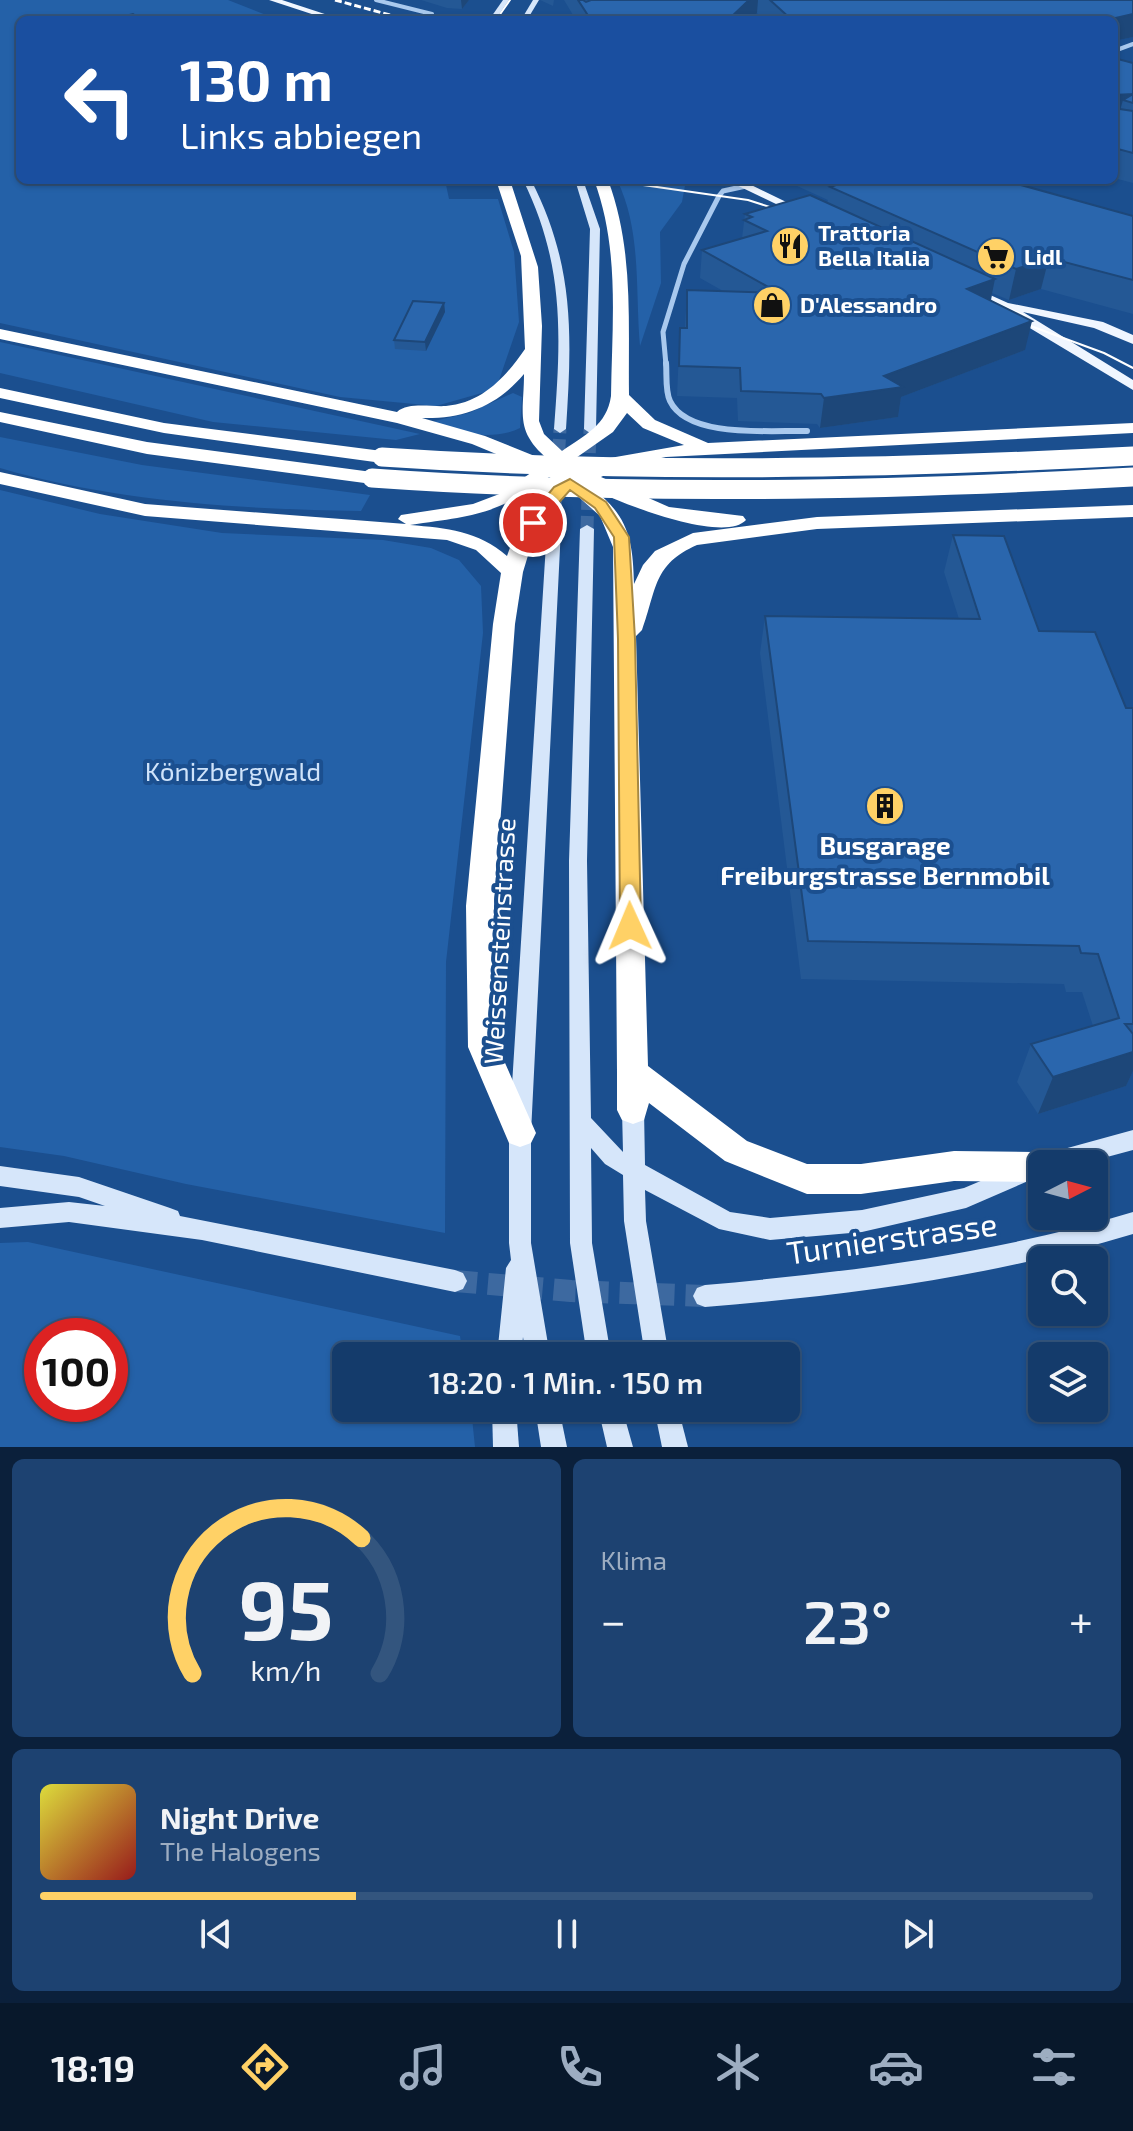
<!DOCTYPE html>
<html lang="de">
<head>
<meta charset="utf-8">
<style>
  body { margin:0; font-family:"Exo 2",sans-serif; background:#1d4271; color:#f1f3f6; height:100vh; display:flex; flex-direction:column; font-size:30px; white-space:nowrap }
  * { box-sizing:border-box; margin:0 }
  p { font-size:26px; color:#9dadc1 }
  .icon { flex:none; width:44px; height:44px; fill:none; stroke:currentColor; stroke-width:2; stroke-linecap:round; stroke-linejoin:round }
  .map { position:relative; height:1447px; overflow:hidden }
  .sheet { display:flex; flex-direction:column; gap:12px; padding:12px; background:#0b203b; flex:1 }
  .sheet>* { flex:none }
  .banner { position:absolute; left:16px; top:16px; width:1102px; height:168px; border-radius:12px; box-shadow:0 2px 6px #0004,0 0 0 2px #33557e; background:#1a4fa0; color:#fff; overflow:hidden }
  .needle { width:52px; rotate:84deg }
  .buttons { position:absolute; left:1028px; top:1150px; display:grid; gap:16px }
  .buttons a { display:grid; place-items:center; width:80px; height:80px; border-radius:12px; background:#143b6b; box-shadow:0 2px 6px #0004,0 0 0 2px #33557e; font-size:40px }
  .speed { position:absolute; left:24px; top:1318px; display:flex; gap:16px; font-size:40px; font-weight:700; text-align:center }
  .speed>* { display:grid; place-content:center; width:104px; height:104px; border-radius:50%; background:#143b6b; box-shadow:0 2px 6px #0004,0 0 0 2px #33557e; line-height:1 }
  .speed .limit { border:12px solid #d22; background:#fff; color:#111 }
  .pin { position:absolute; display:grid; place-items:center; width:68px; height:68px; color:#fff; margin:-34px; border:4px solid #fff; border-radius:50%; box-shadow:0 2px 8px #0007 }
  .me { position:absolute; width:88px; margin:-44px; rotate:359deg; stroke-linejoin:round; filter:drop-shadow(0 0 6px #0008) }
  .turn { display:flex; align-items:center; gap:28px; height:168px; padding:0 32px; font-size:36px }
  .turn .icon { width:104px; height:104px; stroke-width:2.5 }
  .turn b { display:block; font-size:56px; line-height:68px }
  .big { font-size:60px; font-weight:600; line-height:1.1 }
  .sheet .tile { flex:1; display:flex; flex-direction:column; justify-content:center; gap:12px; min-width:0; padding:0 28px; border-radius:12px; background:#1d4271 }
  .sheet .dial { align-items:center; gap:0 }
  .dial svg { height:208px; overflow:visible; fill:none; stroke:#33557e; stroke-width:7; stroke-linecap:round; text-anchor:middle }
  .dial text { fill:#f1f3f6; stroke:none }
  .song { display:flex; align-items:center; gap:24px }
  .cover { width:96px; height:96px; border-radius:12px; background:linear-gradient(135deg,hsl(60 70% 55%),hsl(0 70% 35%)) }
  .played { height:8px; border-radius:4px; background:linear-gradient(90deg,#ffd166 30%,#33557e 30%) }
  .keys { display:flex; justify-content:space-around; direction:ltr }
  .heat { display:flex; justify-content:space-between; align-items:center; font-size:44px; direction:ltr }
  .sheet .tiles { flex:1; display:grid; gap:12px; grid-template-columns:1fr 1fr }
  .tile:last-child { grid-column:span 2 }
  .trip { position:absolute; left:332px; top:1342px; width:468px; height:80px; border-radius:12px; background:#143b6b; box-shadow:0 2px 6px #0004,0 0 0 2px #33557e; font-weight:600; line-height:80px; text-align:center }
  .dock { display:flex; height:128px; justify-content:space-around; align-items:center; background:#08182b; color:#9dadc1 }
  .dock .icon { width:56px; height:56px }
  .dock .current { color:#ffd166 }
  .dock b { font-size:36px; color:#f1f3f6 }
  .map>svg:first-child { display:block }
</style>
</head>
<body>
<div class="map">
<svg width="1133" height="1447" viewBox="0 0 1133 1447">
  <rect width="100%" height="100%" fill="#1b4f8f"/>
  <g fill="#2461a8" fill-rule="evenodd">
    <path d="M0,0H228L279,20H20V180H445L449,199H498L514,252L519,322L496,389L436,406L340,397L0,323Z"/>
    <path d="M617,180H686L682,202L660,232L661,283L640,346C635,291 642,231 617,180Z"/>
    <path d="M0,342L420,434L396,440L213,422L0,373Z"/>
    <path d="M513,393L522,397L520,428C498,440 453,436 434,421L469,413Z"/>
    <path d="M0,437L142,465L370,495L361,511C240,509 117,502 0,468Z"/>
    <path d="M0,490L100,514L222,533L383,540L431,548L459,560L481,586L483,633L446,962L445,1233L186,1184L64,1156L0,1147Z"/>
    <path d="M28,1242L460,1336L463,1356H346V1408H471L475,1447H0V1243ZM42,1336H110V1404H42Z"/>
  </g>
  <g fill="none" stroke-linecap="round" stroke-linejoin="round">
    <g stroke="#3d69a0" stroke-width="13" stroke-dasharray="13 6" stroke-linecap="butt">
      <path d="M554,528L560,429"/>
      <path d="M587,529L590,429"/>
    </g>
    <path stroke="#3d69a0" stroke-width="22" stroke-dasharray="22 11" stroke-linecap="butt" d="M455,1281L571,1291L705,1296"/>
    <g stroke="#a9c9ee" stroke-width="4">
      <path d="M376,0L432,14"/>
      <path d="M1114,51L1133,44"/>
    </g>
    <path stroke="#a9c9ee" stroke-width="5" d="M666,365L663,332L684,264L719,196L723,191L746,186"/>
    <path stroke="#a9c9ee" stroke-width="6" d="M666,363C667,374 665,391 670,401C688,439 772,430 807,431"/>
    <g fill="#d6e6fa" fill-rule="evenodd">
      <path d="M503,0H509L495,20H489Z"/>
      <path d="M533,0H539L527,20H521Z"/>
      <path d="M523,180H531C575,265 572,337 566,429L560,433L554,429C561,337 565,265 523,180Z"/>
      <path d="M575,180H583L600,229L596,429L590,433L584,429L590,229Z"/>
      <path d="M554,524L561,528L531,1133V1243L550,1356H526L523,1337L521,1356H497L506,1268L511,1260L509,1243V1133L547,528Z"/>
      <path d="M587,525L594,529L587,861L591,1118L623,1152L622,1110L626,1103L633,1101L640,1103L644,1110L645,1165L730,1212L770,1218L862,1210L964,1188L1042,1155L1133,1130V1150L1081,1164H1042V1175L966,1208L862,1232L770,1240L719,1229L645,1190L646,1221L669,1356H645L624,1221L623,1175L605,1164L591,1148L592,1243L611,1356H587L570,1243L569,861L580,529Z"/>
      <path d="M0,1166L79,1177L170,1208L178,1211L180,1216L455,1270L463,1273L467,1281L463,1289L455,1292L202,1240L69,1222L0,1228V1208L69,1202L105,1206L79,1197L0,1186Z"/>
      <path d="M1133,1212V1234C991,1277 852,1295 705,1307L697,1304L693,1296L697,1288L705,1285C851,1272 993,1254 1133,1212Z"/>
      <path d="M492,1408H516L519,1447H493Z"/>
      <path d="M535,1408H559L567,1447H541Z"/>
      <path d="M598,1408H622L633,1447H607Z"/>
      <path d="M654,1408H678L688,1447H662Z"/>
    </g>
    <g fill="#f0f6ff" fill-rule="evenodd">
      <path d="M269,0H282L343,20H330Z"/>
      <path d="M726,180H741L811,214L801,216Z"/>
      <path d="M968,285L1008,303L1103,322L1133,335V344L1094,328L1023,312L1133,380V390L995,307L963,292V286Z"/>
    </g>
    <g fill="#fff" fill-rule="evenodd">
      <path d="M496,180H510L538,267L542,326L539,421L544,434L562,451C585,435 607,425 611,396C612,323 620,249 594,180H608C634,249 628,322 629,395L655,420L708,443L1133,423V433L666,457L623,466L601,477L669,507L743,516L746,520C724,544 619,503 593,489C629,516 633,542 634,584L643,565L655,551L693,533L817,517L1133,505V517L817,529L697,545C653,564 657,589 642,630L636,636L648,1066L747,1141L807,1164H861L954,1151L1034,1152L1046,1157L1049,1164H1042V1179L1034,1182L954,1181L861,1194H807L725,1161L649,1103L644,1120L633,1124L622,1120L617,1110V1072L613,547L600,516L572,491L566,494L533,539L523,572L515,624L494,906L498,1047L536,1133L531,1143L520,1147L509,1143L468,1047L466,906L493,624L501,573L476,550L447,540L145,516L0,484V472L145,504L406,524L398,519L401,515L473,504L502,493L535,470L472,444L397,423L0,339V329L397,412C408,402 431,407 446,406C482,403 505,378 525,349L521,256ZM524,374C524,414 514,431 549,460L547,461L485,436L422,418C464,419 497,406 524,374ZM627,413L643,428L684,445L610,458L587,469L573,460L613,432ZM549,477L559,483L552,486L513,539L507,556C478,531 447,528 410,525C472,516 497,515 549,477Z"/>
      <path d="M0,388L164,423L382,451L391,457L382,463L164,433L0,398Z"/>
      <path d="M0,412L147,442L372,472L382,478L372,484L147,454L0,422Z"/>
    </g>
    <g stroke="#fff" stroke-width="2">
      <path d="M496,20L510,0"/>
      <path d="M608,180L748,200L792,214"/>
      <path d="M970,291L1025,316"/>
      <path d="M1009,318L1104,353L1133,368"/>
    </g>
    <path stroke="#fff" stroke-width="3" stroke-dasharray="7 3" stroke-linecap="butt" d="M335,0L408,20"/>
    <g stroke="#fff" stroke-width="19">
      <path d="M382,457C633,474 882,469 1133,456"/>
      <path d="M372,478C626,496 879,491 1133,477"/>
    </g>
  </g>
  <g fill="#245895">
    <path d="M421,0H469L462,9L447,8Z"/>
    <path d="M540,0H554L553,6Z"/>
    <path d="M564,0H1133V37L1114,41V20H764L757,13L751,20H576Z"/>
    <path d="M1114,58L1133,63V183L1114,178Z"/>
    <path d="M784,180H1003L1133,216V314L1041,289L1009,300L992,293L991,301L1025,350L901,397L898,417L820,428L817,424L738,421L737,398L677,396L680,328H685L687,290L723,291L700,278L702,250L742,238L745,214L827,203L828,200Z"/>
    <path d="M444,303L445,312L426,351L395,349L394,340Z"/>
    <path d="M953,535L1039,631L1126,708H1133V1071L1126,1086L1038,1114L1017,1082L1031,1044L1093,1026L1082,992H1066L1064,984L801,979L760,653L765,616L959,619L944,572Z"/>
  </g>
  <g fill="#1d4779">
    <path d="M461,0H469L462,9Z"/>
    <path d="M749,0H758L757,13L751,20H728Z"/>
    <path d="M1133,14V37L1114,41V20H1107Z"/>
    <path d="M1133,94L1123,100L1117,121H1114V95Z"/>
    <path d="M1049,258L1041,289L1009,300L1016,269Z"/>
    <path d="M995,279L989,308L967,289Z"/>
    <path d="M444,303L445,312L426,351L425,342Z"/>
    <path d="M1032,321L1025,350L901,397L898,417L820,428L824,398Z"/>
    <path d="M1133,1052V1071L1126,1086L1038,1114L1053,1077Z"/>
  </g>
  <g fill="#2a66ad" stroke="#1d4779" stroke-width="2">
    <path d="M578,0H583L586,2L591,0H749L728,20H591Z"/>
    <path d="M770,0H1133V14L1107,20H792Z"/>
    <path d="M133,14L142,20H110Z"/>
    <path d="M1114,58L1133,63V94L1114,95Z"/>
    <path d="M1133,94V103L1123,100Z"/>
    <path d="M1116,104L1120,109L1133,111V153L1114,148V105Z"/>
    <path d="M851,180H1003L1133,216V280L1049,258L1016,269L830,187Z"/>
    <path d="M810,195L995,279L967,289L1032,321L884,376L903,387L824,398L821,394L741,391L740,368L679,366L680,328H687V290L779,293L702,250L767,231L744,220L752,217L745,214Z"/>
    <path d="M413,301L444,303L425,342L394,340Z"/>
    <path d="M953,535L1004,536L1039,631L1095,632L1126,708H1133V1024H1125L1133,1034V1052L1053,1077L1031,1044L1119,1018L1098,954L1081,953L1079,946L808,941L765,616L980,619Z"/>
  </g>
  <path fill="#ffd166" stroke="#a68842" stroke-width="2" d="M570,479L606,502L629,537L635,639L641,926L638,932L630,934L623,932L620,926L618,639L614,537L595,508L570,490L538,526H527L525,523L554,487Z"/>
  <defs>
    <g id="restaurant-disc" transform="scale(2)"><circle r="9.5" fill="#ffd166" stroke="#1b4f8f"/><path d="M-5-6h1v4h1v-4h1v4h1v-4h1v5L-1.5 .5V6h-2V.5L-5-1ZM5-6V6H3V1.5H1.5Q1.5-4 5-6Z" fill="#111"/></g>
    <g id="supermarket-disc" transform="scale(2)"><circle r="9.5" fill="#ffd166" stroke="#1b4f8f"/><path d="M-6-5.5h2.5l.6 2H6L4.5 2H-2.5L-4.4-4H-6ZM-1.5 3.2a1.3 1.3 0 1 0 .1 0ZM3 3.2a1.3 1.3 0 1 0 .1 0Z" fill="#111"/></g>
    <g id="shop-disc" transform="scale(2)"><circle r="9.5" fill="#ffd166" stroke="#1b4f8f"/><path d="M-5-2.5h2.3a2.7 3.5 0 0 1 5.4 0H5L5.5 6h-11ZM-1.5-2.5h3a1.5 2.3 0 0 0-3 0Z" fill="#111"/></g>
    <g id="building-disc" transform="scale(2)"><circle r="9.5" fill="#ffd166" stroke="#1b4f8f"/><path d="M-4-6H4V6H1V3H-1V6H-4ZM-2.5-4.3h1.7v1.8h-1.7ZM.8-4.3h1.7v1.8H.8ZM-2.5-1h1.7V.8h-1.7ZM.8-1h1.7V.8H.8Z" fill="#111"/></g>
  </defs>
  <g fill-rule="evenodd">
    <use href="#restaurant-disc" x="790" y="246"/>
    <use href="#supermarket-disc" x="996" y="257"/>
    <use href="#shop-disc" x="772" y="305"/>
    <use href="#building-disc" x="885" y="806"/>
  </g>
  <g text-anchor="middle" stroke-width="8" stroke-linejoin="round" paint-order="stroke">
    <g font-size="22" font-weight="bold" fill="#fff" stroke="#1b4f8f" text-anchor="start">
      <text x="818" y="241">Trattoria<tspan x="818" dy="25">Bella Italia</tspan></text>
      <text x="1024" y="265">Lidl</text>
      <text x="800" y="313">D'Alessandro</text>
    </g>
    <g font-size="26" fill="#cfe3fa" stroke="#1b4f8f">
      <text x="233" y="781">Könizbergwald</text>
    </g>
    <g font-size="26" font-weight="bold" fill="#fff" stroke="#1b4f8f">
      <text x="885" y="855">Busgarage<tspan x="885" dy="30">Freiburgstrasse Bernmobil</tspan></text>
    </g>
    <g font-size="26" fill="#fff" stroke="#1b4f8f">
      <text transform="translate(500 941) rotate(-87)" y="9">Weissensteinstrasse</text>
    </g>
    <g font-size="32" fill="#fff" stroke="#1b4f8f">
      <text transform="translate(892 1239) rotate(-8)" y="11">Turnierstrasse</text>
    </g>
  </g>
</svg>
<div class="buttons">
<a><svg class="needle" viewBox="-14 -14 28 28"><path d="M0-13l5 13h-10z" fill="#e53935"/><path d="M0 13l5-13h-10z" fill="#9dadc1"/></svg></a>
<a><svg class="icon" aria-label="search" viewBox="0 0 24 24"><circle cx="10" cy="10" r="6"/><path d="M15 15l6 6"/></svg></a>
<a><svg class="icon" aria-label="layers" viewBox="0 0 24 24"><path d="M12 4l9 5-9 5-9-5zM3 14l9 5 9-5"/></svg></a>
</div>
<div class="speed"><div class="limit">100</div></div>
<div class="pin" style="left:533px;top:523px;background:#d93025"><svg class="icon" aria-label="arrive" viewBox="0 0 24 24"><path d="M6 21V4h12l-3 4 3 4H6"/></svg></div>
<svg class="me" style="left:630px;top:926px" viewBox="-20 -20 40 40"><path d="M0-17L14 15 0 8-14 15z" fill="#ffd166" stroke="#fff" stroke-width="4"/></svg>
<div class="trip">18:20 · 1 Min. · 150 m</div>
<div class="banner">
<div class="turn"><svg class="icon" aria-label="left" viewBox="0 0 24 24"><path d="M17 20v-9H6M10 6l-5 5 5 5"/></svg><div><b>130 m</b>Links abbiegen</div></div>
</div>
</div>
<section class="sheet">
<div class="tiles">
<div class="tile dial"><svg viewBox="0 0 100 80">
<path d="M14 69A42 42 0 1 1 86 69"/>
<path d="M14 69A42 42 0 0 1 79 17" stroke="#ffd166"/>
<text x="50" y="56" font-size="32" font-weight="700">95</text>
<text x="50" y="72" font-size="11">km/h</text>
</svg></div>
<div class="tile"><p>Klima</p>
<div class="heat"><a>−</a><b class="big">23°</b><a>+</a></div>
</div>
<div class="tile">
<div class="song"><i class="cover"></i><div><b>Night Drive</b><p>The Halogens</p></div></div>
<div class="played"></div>
<div class="keys"><svg class="icon" aria-label="previous" viewBox="0 0 24 24"><path d="M18 5L8 12l10 7zM5 5v14"/></svg><svg class="icon" aria-label="pause" viewBox="0 0 24 24"><path d="M8 5v14M16 5v14"/></svg><svg class="icon" aria-label="next" viewBox="0 0 24 24"><path d="M6 5l10 7-10 7zM19 5v14"/></svg></div>
</div>
</div>
</section>
<nav class="dock">
<b>18:19</b>
<svg class="icon current" aria-label="directions" viewBox="0 0 24 24"><path d="M12 3l9 9-9 9-9-9zM9 14v-3h6M13 9l2 2-2 2"/></svg>
<svg class="icon" aria-label="music" viewBox="0 0 24 24"><path d="M9 18V5l10-2v13"/><circle cx="6" cy="18" r="3"/><circle cx="16" cy="16" r="3"/></svg>
<svg class="icon" aria-label="phone" viewBox="0 0 24 24"><path d="M5 4h4l2 5-3 2q2 4 5 5l2-3 5 2v4C11 20 4 13 5 4z"/></svg>
<svg class="icon" aria-label="climate" viewBox="0 0 24 24"><path d="M12 3v18M4 7l16 10M4 17L20 7"/></svg>
<svg class="icon" aria-label="car" viewBox="0 0 24 24"><path d="M5 17H2v-5l4-1 3-4h7l3 4 3 1v5h-3M9 17h6M6 11h13"/><circle cx="7" cy="17" r="2"/><circle cx="17" cy="17" r="2"/></svg>
<svg class="icon" aria-label="filters" viewBox="0 0 24 24"><path d="M4 7h16M4 17h16"/><circle cx="9" cy="7" r="2"/><circle cx="15" cy="17" r="2"/></svg>
</nav>
</body>
</html>
